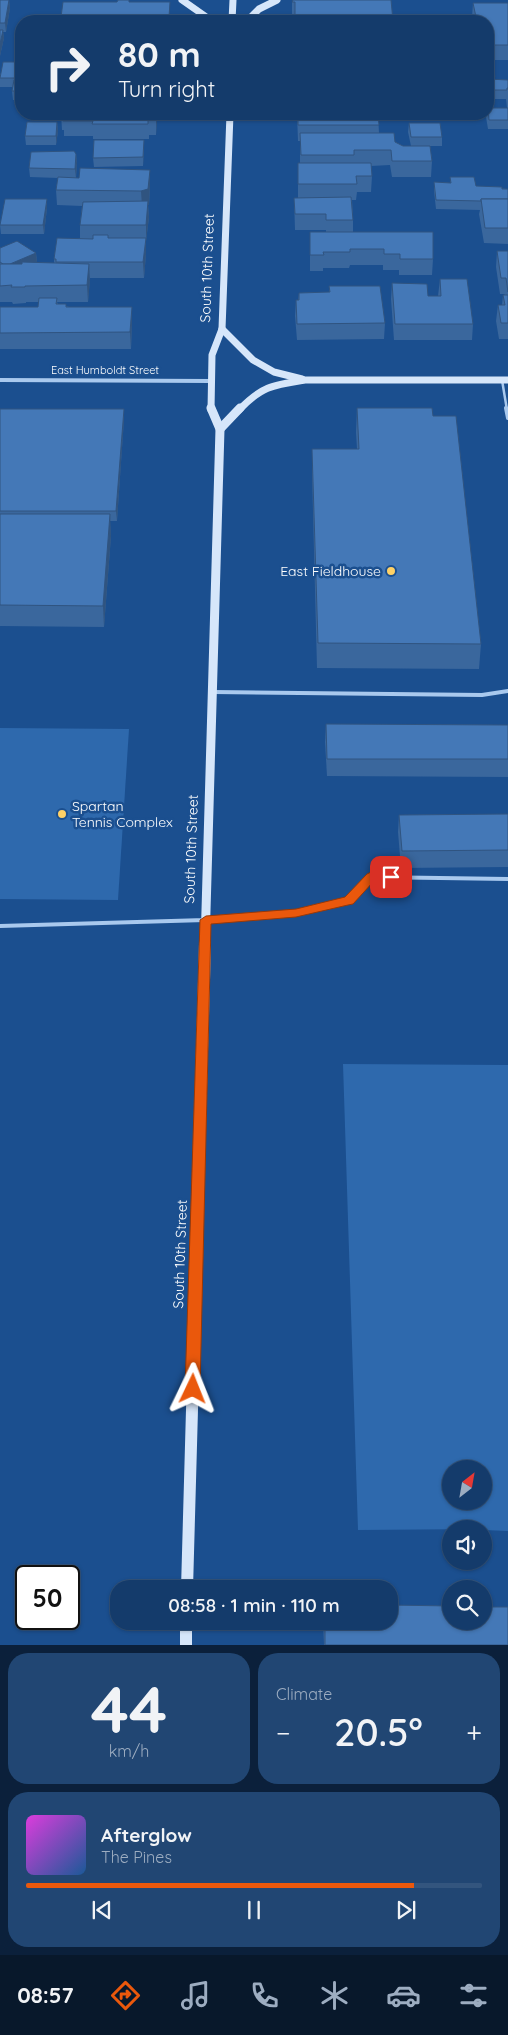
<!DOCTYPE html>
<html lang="en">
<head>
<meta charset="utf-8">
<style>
  body { margin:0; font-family:Quicksand,sans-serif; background:#214673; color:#f1f3f6; height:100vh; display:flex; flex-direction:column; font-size:19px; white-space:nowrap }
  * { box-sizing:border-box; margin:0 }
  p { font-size:16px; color:#9dadc1 }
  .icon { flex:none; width:28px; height:28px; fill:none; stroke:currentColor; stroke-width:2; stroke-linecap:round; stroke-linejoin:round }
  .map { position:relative; height:1645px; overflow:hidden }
  .details { display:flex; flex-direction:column; gap:8px; padding:8px; background:#0b203b; flex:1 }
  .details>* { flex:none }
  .hud { position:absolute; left:15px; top:15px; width:479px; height:105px; border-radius:20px; box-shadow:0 1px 4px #0004,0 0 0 1px #33557e; background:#143b6b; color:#f1f3f6; overflow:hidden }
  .needle { width:32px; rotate:31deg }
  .buttons { position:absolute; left:442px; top:1460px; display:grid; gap:10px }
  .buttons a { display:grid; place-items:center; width:50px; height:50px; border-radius:50%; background:#143b6b; box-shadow:0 1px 4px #0004,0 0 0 1px #33557e; font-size:25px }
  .speed { position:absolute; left:15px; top:1565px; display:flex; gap:10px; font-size:25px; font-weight:700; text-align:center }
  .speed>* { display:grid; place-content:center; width:65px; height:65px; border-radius:50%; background:#143b6b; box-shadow:0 1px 4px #0004,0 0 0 1px #33557e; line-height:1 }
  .speed .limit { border:2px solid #111; border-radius:8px; background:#fff; color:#111 }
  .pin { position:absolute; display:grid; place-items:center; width:42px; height:42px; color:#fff; margin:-21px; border-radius:10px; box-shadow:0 2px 8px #0006 }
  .me { position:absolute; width:55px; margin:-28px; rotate:2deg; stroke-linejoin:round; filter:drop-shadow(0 0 4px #0008) }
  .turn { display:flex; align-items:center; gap:18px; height:105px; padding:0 20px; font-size:22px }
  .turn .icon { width:65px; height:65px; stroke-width:2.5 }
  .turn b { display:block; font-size:35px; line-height:42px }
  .big { font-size:38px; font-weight:600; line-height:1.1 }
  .details .widget { flex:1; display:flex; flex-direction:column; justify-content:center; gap:8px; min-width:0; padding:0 18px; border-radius:20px; background:#214673 }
  .details .dial { align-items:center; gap:0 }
  .dial b { font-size:65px; line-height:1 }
  .song { display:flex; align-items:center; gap:15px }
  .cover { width:60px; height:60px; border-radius:8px; background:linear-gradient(135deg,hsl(300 70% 55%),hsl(210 70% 35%)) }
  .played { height:5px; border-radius:2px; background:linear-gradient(90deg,#ea580c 85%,#33557e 85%) }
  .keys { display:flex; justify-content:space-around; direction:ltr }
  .heat { display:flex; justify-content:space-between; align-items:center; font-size:28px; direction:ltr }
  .details .tiles { flex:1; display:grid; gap:8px; grid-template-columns:1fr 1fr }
  .widget:last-child { grid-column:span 2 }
  .trip { position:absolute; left:110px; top:1580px; width:288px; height:50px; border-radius:20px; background:#143b6b; box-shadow:0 1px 4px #0004,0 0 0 1px #33557e; font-weight:600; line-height:50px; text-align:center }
  .dock { display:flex; height:80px; justify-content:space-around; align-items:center; background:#08182b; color:#9dadc1 }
  .dock .icon { width:35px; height:35px }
  .dock .on { color:#ea580c }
  .dock b { font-size:22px; color:#f1f3f6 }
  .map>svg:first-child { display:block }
</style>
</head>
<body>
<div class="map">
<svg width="508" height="1645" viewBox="0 0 508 1645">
  <rect width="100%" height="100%" fill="#1b4f8f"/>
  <g fill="#2e69ad" fill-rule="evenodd">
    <path d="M0,728L129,729L118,900L0,899Z"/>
    <path d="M343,1064L508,1065V1531L484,1530V1529L358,1530ZM451,1469H484V1501H451Z"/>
  </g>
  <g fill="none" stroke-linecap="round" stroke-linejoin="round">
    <path stroke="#a9c9ee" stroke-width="2.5" d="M502,380L507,410"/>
    <g stroke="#a9c9ee" stroke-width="4">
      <path d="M506,408L508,418"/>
      <path d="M213,692L482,695L508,691"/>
      <path d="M0,926L205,920L296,913L348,901L371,877L508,879"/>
    </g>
    <path stroke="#a9c9ee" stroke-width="4" d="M0,380L211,381"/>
    <g stroke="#d6e6fa" stroke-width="7">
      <path d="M182,0L212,21"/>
      <path d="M232,21L233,0"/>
      <path d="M247,21L259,9L277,0"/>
      <path d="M222,329L253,360L274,372L302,379"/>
      <path d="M211,410L212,355L222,329L230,114"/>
      <path d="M239,410C262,386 273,385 305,380H508"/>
    </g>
    <g stroke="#d6e6fa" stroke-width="9">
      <path d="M220,429L240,408"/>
      <path d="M205,945L220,429L211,408"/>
    </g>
    <g stroke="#d6e6fa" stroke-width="12">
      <path d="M187,1589L205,944"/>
      <path d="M186,1621V1645"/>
    </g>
  </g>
  <g fill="#3a679d">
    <path d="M0,0H9L10,8L6,32H3L4,38L0,56Z"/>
    <path d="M129,0V2L170,17V21H61V17Z"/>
    <path d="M391,0L295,21H292V2Z"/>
    <path d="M473,3H508V60H492L495,77V80H508V129H488L486,117L487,114H488V108H507L506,99H488V21H456V18L472,17Z"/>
    <path d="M17,68H21V100H13L12,91L13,87H0V74Z"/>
    <path d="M61,114H157L156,135H149V139H93V136H64V130H62Z"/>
    <path d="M297,114H435H378L379,133L403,146H411L408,132L409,123L442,137V146H430L432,161L431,177H392L390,165L371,166L372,176L371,192H357L356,200H352L353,220V232L433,259L432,275H399V270H383V265H350L349,268H323V271H310V232H326V230H295L294,198H298V163H300V141H298Z"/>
    <path d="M57,122L58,131L56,145H26L25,136Z"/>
    <path d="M144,149L143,166L94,167L93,158Z"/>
    <path d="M76,154L77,163L76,178L150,186L149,205H148L149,217L146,241V254L144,278H90L88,302H57L58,304L132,323L131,349H0V307H38V302H26V303L13,304L12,302H0V248L36,253L37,262L36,263H54V259L80,238V225L82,206L57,205L56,190L58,178L30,177L29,168Z"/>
    <path d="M450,177L476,186L508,189V244L484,243L479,214L480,210L436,209L434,191V182L450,183Z"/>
    <path d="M47,199V208L44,234H1L0,225Z"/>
    <path d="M497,251H508V339H499L496,321L498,305H502L503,295H505L504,294H500L496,267Z"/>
    <path d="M440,279L473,324L472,340H394L391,299L392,283L428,296H438Z"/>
    <path d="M329,286L385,323L384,339L297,340L295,316L296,300H298L299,293L329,292Z"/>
    <path d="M357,408L433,416L481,644L479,669L317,668L312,473V449H357L356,432Z"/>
    <path d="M0,409H124V419L117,521H110L111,536L104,627L0,626Z"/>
    <path d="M326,724L508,725V777L327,776L325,742Z"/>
    <path d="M508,814V867L401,868L398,832L399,815Z"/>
    <path d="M323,1621H389L508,1645H324Z"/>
  </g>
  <g fill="#305480">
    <path d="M9,0L10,8L6,32L5,23Z"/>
    <path d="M170,2V21H169Z"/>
    <path d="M3,30L4,38L0,56V44Z"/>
    <path d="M156,114L157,122L156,135Z"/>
    <path d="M57,122L58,131L56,145V136Z"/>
    <path d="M144,140V149L143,166V157Z"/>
    <path d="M76,154L77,163L76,178L75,169Z"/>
    <path d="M150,170V186L149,205H148L149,217L146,241V225L142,206L141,191Z"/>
    <path d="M47,199V208L44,234L43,225Z"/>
    <path d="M146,238V254L144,278L143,262Z"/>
    <path d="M36,253L37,262L7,275L6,266Z"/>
    <path d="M89,264L90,281L88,302L87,285Z"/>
    <path d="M132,307V323L131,349L130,332Z"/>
    <path d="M124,409V419L117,521L116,511Z"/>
    <path d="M110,514L111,536L104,627L103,606Z"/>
  </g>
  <g fill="#4478b7" stroke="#305480">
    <path d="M0,0H9L5,23H0Z"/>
    <path d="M118,0H129V2H170L169,17H61L63,2H117Z"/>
    <path d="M293,0H391L393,21H295V2H292Z"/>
    <path d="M473,3H508V45H488V21H457L456,18L476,17Z"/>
    <path d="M0,30H3L0,44Z"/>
    <path d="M488,52H491L495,77H488Z"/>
    <path d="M3,62H17L16,68H21V78H0Z"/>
    <path d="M488,79L508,80V88H507V90H488Z"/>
    <path d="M14,80H21V91H12Z"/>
    <path d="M488,108H508V120H489Z"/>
    <path d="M61,114H156V120H148V124H92L93,121H63L64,114Z"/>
    <path d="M298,114H378L379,125H298Z"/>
    <path d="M27,122H57L56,136H25Z"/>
    <path d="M409,123H440L442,137H411Z"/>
    <path d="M300,133H394L395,142L403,146H430L432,161H392L391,150H354V155H301Z"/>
    <path d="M94,140H144L143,157L93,158Z"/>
    <path d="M74,151L76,154L75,169L29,168L31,152Z"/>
    <path d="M298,163H371L372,176H356L357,184H298Z"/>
    <path d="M80,168L150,170L148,189L141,191L56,190L58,177L79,178Z"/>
    <path d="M450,177H474L476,186L502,187V189H508V199H481V201L436,200L434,182L451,183Z"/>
    <path d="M351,197L353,220H326V214H295L294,198Z"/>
    <path d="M5,199H47L43,225H0Z"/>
    <path d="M481,199H508V228H485Z"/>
    <path d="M148,201L146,225H80L83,202Z"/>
    <path d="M310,232H433V259H400V254H384V249H350V252H323L324,255H310Z"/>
    <path d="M93,235H108V238H146L143,262H56V259H54L57,238L93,239Z"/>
    <path d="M17,241L36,253L10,264H3L0,262V248Z"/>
    <path d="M497,251H508V292L506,278H501Z"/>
    <path d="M22,262L89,264L87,285L25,286V287H11L12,285L0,286V264H22Z"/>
    <path d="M440,279H467L473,324H395L392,283L427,284L428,296H441Z"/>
    <path d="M329,286H380L385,323L297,324L296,300H299V293L330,292Z"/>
    <path d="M503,295H508V323H501L498,305H505Z"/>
    <path d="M39,298H57L56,304H66V307H132L130,332L0,333V307H38Z"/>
    <path d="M357,408H432L433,416H456L481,644L318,643L312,449H359Z"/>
    <path d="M0,409H124L116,511H0Z"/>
    <path d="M0,514H110L103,606L0,605Z"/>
    <path d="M326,724L508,725V759H327Z"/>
    <path d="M508,814V850L402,851L399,815Z"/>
    <path d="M389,1605L451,1606V1621H484V1607H508V1645H325V1621H389Z"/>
  </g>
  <path fill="#ea580c" stroke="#983908" d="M371,872L391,873L396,877L391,881H374L353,904L348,905L296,917L211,924L200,1389L198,1393L193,1395L188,1393L185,1389L200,920L206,916L296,909L345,897L367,874Z"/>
  <g fill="#ffd166" stroke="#1b4f8f" stroke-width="2">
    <circle cx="391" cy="571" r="5"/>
    <circle cx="62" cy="814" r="5"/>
  </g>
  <g text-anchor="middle" stroke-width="5" stroke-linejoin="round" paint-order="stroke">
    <g font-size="11" fill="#fff" stroke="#1b4f8f">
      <text x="105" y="374">East Humboldt Street</text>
    </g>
    <g font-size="14" fill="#fff" stroke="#1b4f8f">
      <text transform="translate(207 268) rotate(-88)" y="5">South 10th Street</text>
      <text transform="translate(191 849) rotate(-88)" y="5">South 10th Street</text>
      <text transform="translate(180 1254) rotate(-88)" y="5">South 10th Street</text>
    </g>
    <g font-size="14" fill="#fff" stroke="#1b4f8f" text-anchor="end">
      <text x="381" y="576">East Fieldhouse</text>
      <text x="72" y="811" text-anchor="start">Spartan<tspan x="72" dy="16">Tennis Complex</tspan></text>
    </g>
  </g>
</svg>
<div class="buttons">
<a><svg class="needle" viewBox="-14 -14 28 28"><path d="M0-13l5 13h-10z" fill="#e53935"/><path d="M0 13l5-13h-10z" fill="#9dadc1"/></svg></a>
<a><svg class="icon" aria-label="sound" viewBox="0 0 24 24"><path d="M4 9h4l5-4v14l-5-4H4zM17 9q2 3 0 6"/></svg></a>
<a><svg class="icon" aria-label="search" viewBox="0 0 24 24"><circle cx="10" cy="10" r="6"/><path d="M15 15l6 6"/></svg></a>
</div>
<div class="speed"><div class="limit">50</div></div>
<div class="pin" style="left:391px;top:877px;background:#d93025"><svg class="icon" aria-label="arrive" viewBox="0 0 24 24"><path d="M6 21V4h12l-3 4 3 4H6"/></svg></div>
<svg class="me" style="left:193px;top:1389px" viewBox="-20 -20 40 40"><path d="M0-17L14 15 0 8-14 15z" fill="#ea580c" stroke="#fff" stroke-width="4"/></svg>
<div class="trip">08:58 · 1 min · 110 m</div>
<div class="hud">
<div class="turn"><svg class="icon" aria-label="right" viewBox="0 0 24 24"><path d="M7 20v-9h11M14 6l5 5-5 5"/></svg><div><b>80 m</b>Turn right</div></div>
</div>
</div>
<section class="details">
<div class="tiles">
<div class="widget dial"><b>44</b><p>km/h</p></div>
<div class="widget"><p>Climate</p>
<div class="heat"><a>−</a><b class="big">20.5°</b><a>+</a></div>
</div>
<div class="widget">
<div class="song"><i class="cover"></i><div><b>Afterglow</b><p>The Pines</p></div></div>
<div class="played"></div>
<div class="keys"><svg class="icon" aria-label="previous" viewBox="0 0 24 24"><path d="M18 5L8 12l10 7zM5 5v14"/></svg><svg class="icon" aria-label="pause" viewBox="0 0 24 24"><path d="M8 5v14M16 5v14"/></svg><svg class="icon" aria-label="next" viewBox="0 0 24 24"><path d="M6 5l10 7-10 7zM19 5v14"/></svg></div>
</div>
</div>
</section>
<nav class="dock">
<b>08:57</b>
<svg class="icon on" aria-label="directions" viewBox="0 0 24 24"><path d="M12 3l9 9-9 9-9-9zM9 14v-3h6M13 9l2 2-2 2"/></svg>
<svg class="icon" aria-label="music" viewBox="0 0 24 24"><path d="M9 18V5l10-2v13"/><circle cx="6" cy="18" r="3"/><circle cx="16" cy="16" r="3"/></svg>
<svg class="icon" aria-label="phone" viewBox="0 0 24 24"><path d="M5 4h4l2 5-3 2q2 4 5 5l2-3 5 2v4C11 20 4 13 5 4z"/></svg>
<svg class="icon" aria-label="climate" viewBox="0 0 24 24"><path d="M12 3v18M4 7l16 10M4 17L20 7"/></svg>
<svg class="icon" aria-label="car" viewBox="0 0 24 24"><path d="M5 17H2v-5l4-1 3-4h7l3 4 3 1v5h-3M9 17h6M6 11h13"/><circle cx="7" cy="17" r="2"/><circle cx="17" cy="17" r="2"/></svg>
<svg class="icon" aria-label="filters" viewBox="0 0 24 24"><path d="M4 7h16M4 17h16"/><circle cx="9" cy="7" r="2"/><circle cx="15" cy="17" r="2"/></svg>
</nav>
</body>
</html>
